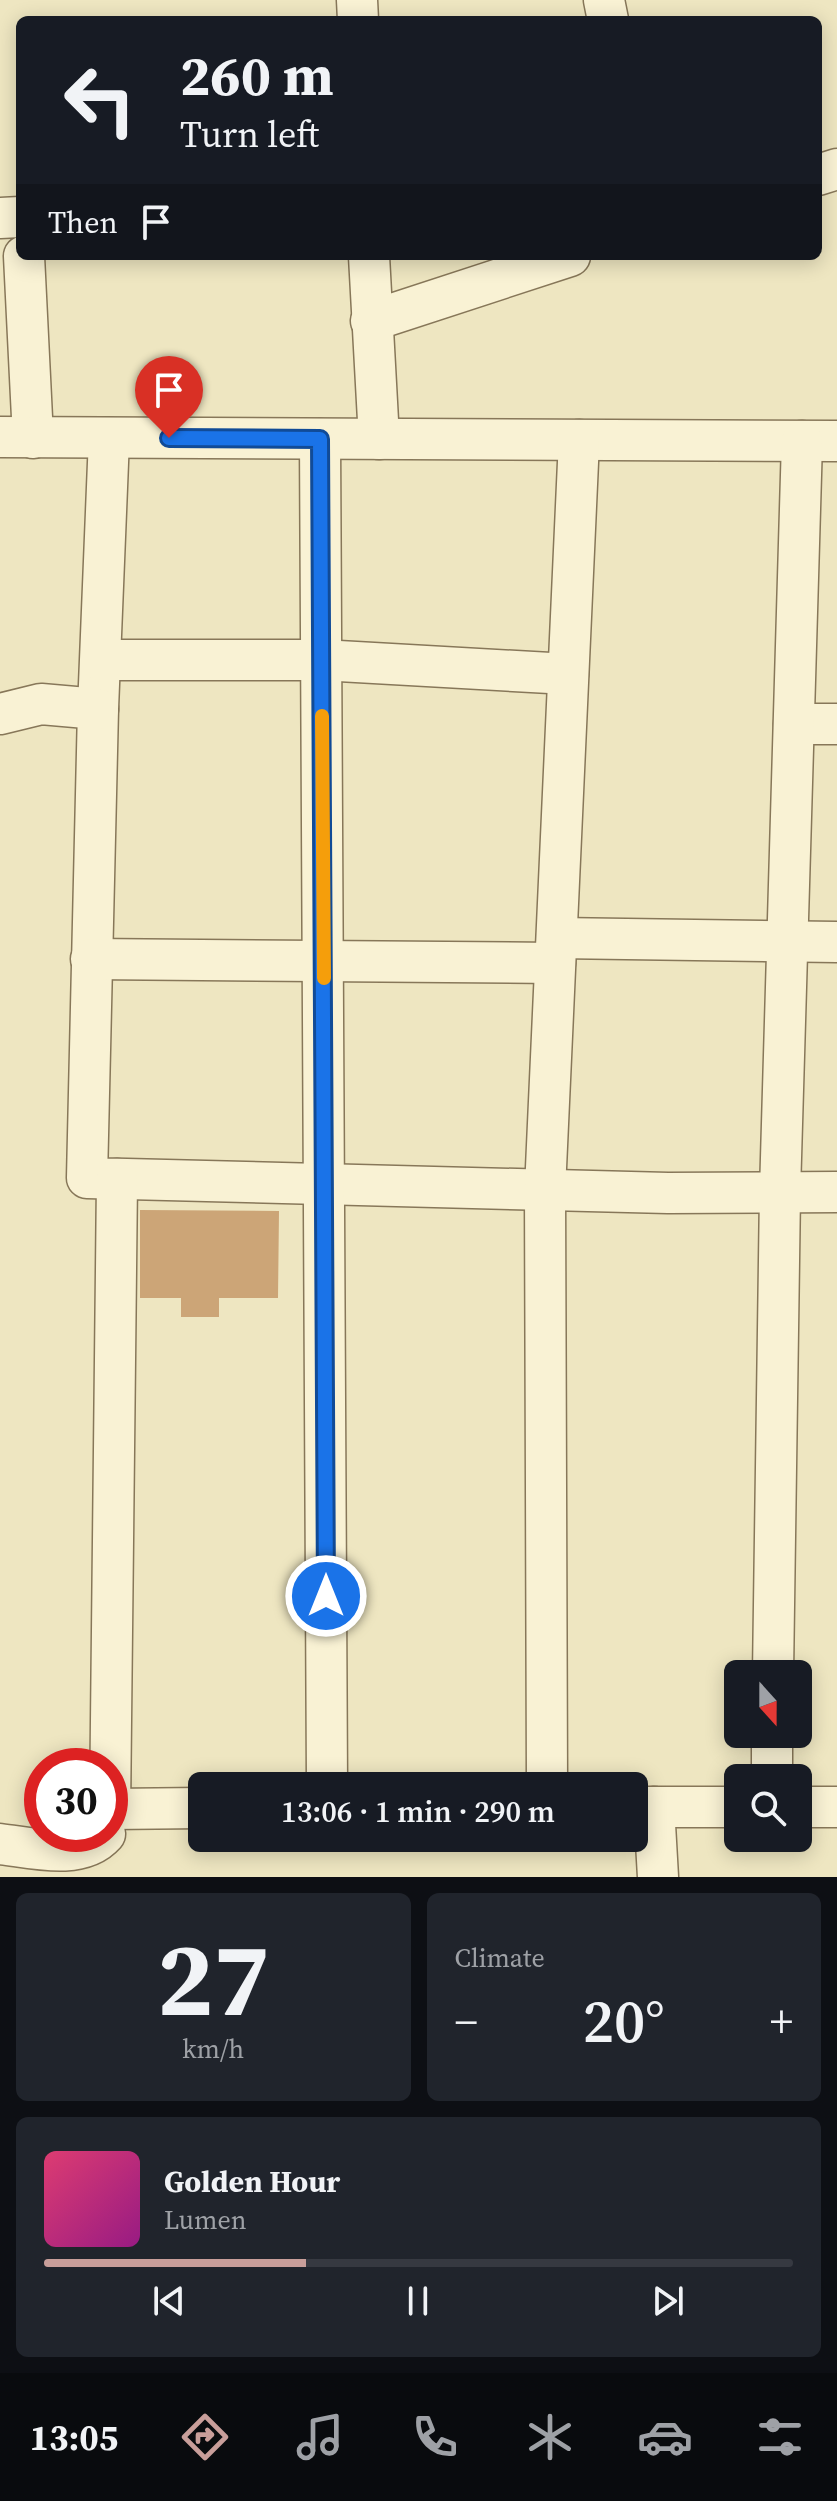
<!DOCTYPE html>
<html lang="en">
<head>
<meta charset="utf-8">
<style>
  body { margin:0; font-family:"Source Serif 4",serif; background:#20242c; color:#f1f3f6; height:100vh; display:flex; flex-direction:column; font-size:30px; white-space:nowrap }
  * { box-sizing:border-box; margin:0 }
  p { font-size:26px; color:#9ea1a6 }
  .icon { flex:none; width:44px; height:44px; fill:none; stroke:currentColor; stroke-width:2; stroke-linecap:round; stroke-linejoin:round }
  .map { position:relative; height:1877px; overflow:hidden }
  .sheet { display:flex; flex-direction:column; gap:16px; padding:16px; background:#0d0f14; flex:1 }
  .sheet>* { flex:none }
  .guide { position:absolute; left:16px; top:16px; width:806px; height:244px; border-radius:12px; box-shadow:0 4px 20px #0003; background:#171b24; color:#f1f3f6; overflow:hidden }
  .needle { width:52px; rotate:159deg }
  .buttons { position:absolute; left:724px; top:1660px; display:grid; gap:16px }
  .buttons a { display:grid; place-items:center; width:88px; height:88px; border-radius:12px; background:#171b24; box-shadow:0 4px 20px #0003; font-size:40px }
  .speed { position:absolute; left:24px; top:1748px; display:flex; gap:16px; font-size:40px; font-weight:700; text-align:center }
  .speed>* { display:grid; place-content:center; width:104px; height:104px; border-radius:50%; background:#171b24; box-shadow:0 4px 20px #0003; line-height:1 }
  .speed .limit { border:12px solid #d22; background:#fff; color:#111 }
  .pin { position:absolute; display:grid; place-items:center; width:68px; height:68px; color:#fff; margin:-82px -34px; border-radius:50% 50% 50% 0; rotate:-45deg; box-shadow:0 0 8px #0007 }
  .pin .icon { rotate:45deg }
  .me { position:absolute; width:88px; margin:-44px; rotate:0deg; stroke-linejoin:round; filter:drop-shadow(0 0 6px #0008) }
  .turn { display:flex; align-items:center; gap:28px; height:168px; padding:0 32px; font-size:36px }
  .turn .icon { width:104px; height:104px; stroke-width:2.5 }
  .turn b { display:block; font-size:56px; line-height:68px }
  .then { display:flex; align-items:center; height:76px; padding:0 32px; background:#0003; gap:16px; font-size:30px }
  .big { font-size:60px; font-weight:600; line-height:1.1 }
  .sheet .card { flex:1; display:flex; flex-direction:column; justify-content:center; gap:12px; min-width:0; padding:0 28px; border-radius:12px; background:#20242c }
  .sheet .dial { align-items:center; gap:0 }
  .dial b { font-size:104px; line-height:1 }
  .song { display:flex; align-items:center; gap:24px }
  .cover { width:96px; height:96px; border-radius:12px; background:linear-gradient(135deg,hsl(340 70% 55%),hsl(310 70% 35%)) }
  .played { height:8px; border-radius:4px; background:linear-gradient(90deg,#c89e9a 35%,#363941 35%) }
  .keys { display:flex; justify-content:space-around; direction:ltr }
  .heat { display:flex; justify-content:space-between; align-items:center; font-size:44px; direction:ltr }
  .sheet .tiles { flex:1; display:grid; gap:16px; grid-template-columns:1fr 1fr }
  .card:last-child { grid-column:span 2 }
  .trip { position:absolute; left:188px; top:1772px; width:460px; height:80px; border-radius:12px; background:#171b24; box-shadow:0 4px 20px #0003; font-weight:600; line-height:80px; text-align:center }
  .tab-bar { display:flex; height:128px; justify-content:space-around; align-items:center; background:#090b0e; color:#9ea1a6 }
  .tab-bar .icon { width:56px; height:56px }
  .tab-bar .current { color:#c89e9a }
  .tab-bar b { font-size:36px; color:#f1f3f6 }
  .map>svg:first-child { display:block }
</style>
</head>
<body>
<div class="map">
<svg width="837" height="1877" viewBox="0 0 837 1877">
  <rect width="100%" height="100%" fill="#eee6c1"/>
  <path fill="#cca577" d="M140,1210L279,1211L278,1298H219V1317H181V1298H140Z"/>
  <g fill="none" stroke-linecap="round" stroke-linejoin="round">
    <g stroke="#877759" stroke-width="43">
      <g id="minor">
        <path d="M357,0L358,20"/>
        <path d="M604,0L608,20"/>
        <path d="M818,175L837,169"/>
        <path d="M0,218L20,217"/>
        <path d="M24,256L33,438"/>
        <path d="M369,256L379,439"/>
        <path d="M371,321L570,256"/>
        <path d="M0,437L837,441"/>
        <path d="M109,438L98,709L87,1178L668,1193L837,1192"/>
        <path d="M320,439L327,1786"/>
        <path d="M101,660H321L568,674"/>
        <path d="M0,714L41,704L98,709"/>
        <path d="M794,724H837"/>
        <path d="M557,938L837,942"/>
        <path d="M91,959L555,963"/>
        <path d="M773,1674L780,1192L802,441"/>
        <path d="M772,1778V1734"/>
        <path d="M547,1786L545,1190L579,440"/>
        <path d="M634,1807H738"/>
        <path d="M654,1807L658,1877"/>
        <path d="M798,1807H837"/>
        <path d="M111,1809L202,1808"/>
        <path d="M110,1812L117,1179"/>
        <path d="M0,1844C33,1848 81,1861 105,1834"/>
      </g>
    </g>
    <use href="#minor" stroke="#f9f2d4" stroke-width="40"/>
  </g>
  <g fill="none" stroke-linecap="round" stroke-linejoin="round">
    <g stroke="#114b97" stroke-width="20">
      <path id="route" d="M169,438L320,439L326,1596"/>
    </g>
    <use href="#route" stroke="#1a73e8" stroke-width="14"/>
    <path stroke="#f59e0b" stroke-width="14" d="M322,716L324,978"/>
  </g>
</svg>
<div class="buttons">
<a><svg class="needle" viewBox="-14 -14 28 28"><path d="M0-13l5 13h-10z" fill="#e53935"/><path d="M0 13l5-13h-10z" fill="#9ea1a6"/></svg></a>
<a><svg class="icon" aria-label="search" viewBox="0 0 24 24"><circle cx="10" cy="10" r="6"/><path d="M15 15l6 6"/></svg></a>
</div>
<div class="speed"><div class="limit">30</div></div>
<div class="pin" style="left:169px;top:438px;background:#d93025"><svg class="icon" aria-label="arrive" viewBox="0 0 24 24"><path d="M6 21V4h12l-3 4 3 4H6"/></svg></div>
<svg class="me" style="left:326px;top:1596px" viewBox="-20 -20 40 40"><circle r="17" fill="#1a73e8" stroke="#fff" stroke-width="3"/><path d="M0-11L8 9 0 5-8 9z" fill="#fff"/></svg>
<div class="trip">13:06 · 1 min · 290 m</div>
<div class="guide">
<div class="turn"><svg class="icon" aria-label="left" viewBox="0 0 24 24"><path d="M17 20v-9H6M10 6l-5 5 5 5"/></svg><div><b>260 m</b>Turn left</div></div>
<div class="then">Then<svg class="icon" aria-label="arrive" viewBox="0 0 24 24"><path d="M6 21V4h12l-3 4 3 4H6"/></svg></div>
</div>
</div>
<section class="sheet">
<div class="tiles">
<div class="card dial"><b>27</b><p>km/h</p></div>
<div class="card"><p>Climate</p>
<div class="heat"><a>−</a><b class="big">20°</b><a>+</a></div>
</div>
<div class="card">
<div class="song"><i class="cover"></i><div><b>Golden Hour</b><p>Lumen</p></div></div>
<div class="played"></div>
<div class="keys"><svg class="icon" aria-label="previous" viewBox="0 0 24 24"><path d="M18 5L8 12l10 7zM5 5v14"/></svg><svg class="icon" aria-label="pause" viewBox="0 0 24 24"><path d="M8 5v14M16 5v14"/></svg><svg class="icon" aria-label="next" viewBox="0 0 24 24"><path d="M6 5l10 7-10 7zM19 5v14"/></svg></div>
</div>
</div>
</section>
<nav class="tab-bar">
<b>13:05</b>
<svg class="icon current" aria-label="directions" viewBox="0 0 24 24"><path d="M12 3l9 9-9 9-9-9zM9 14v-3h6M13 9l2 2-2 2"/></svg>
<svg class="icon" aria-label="music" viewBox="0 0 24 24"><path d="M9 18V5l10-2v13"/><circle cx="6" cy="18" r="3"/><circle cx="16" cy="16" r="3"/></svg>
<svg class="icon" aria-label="phone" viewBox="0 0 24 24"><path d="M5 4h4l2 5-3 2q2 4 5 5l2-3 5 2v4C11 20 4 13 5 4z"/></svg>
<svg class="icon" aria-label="climate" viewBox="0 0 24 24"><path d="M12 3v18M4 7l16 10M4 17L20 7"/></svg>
<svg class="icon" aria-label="car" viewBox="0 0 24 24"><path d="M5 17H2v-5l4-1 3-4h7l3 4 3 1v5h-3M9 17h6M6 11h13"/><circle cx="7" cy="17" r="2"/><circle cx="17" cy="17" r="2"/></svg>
<svg class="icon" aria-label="filters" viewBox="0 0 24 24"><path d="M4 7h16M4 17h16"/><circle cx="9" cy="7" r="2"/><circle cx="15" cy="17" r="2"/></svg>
</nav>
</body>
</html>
